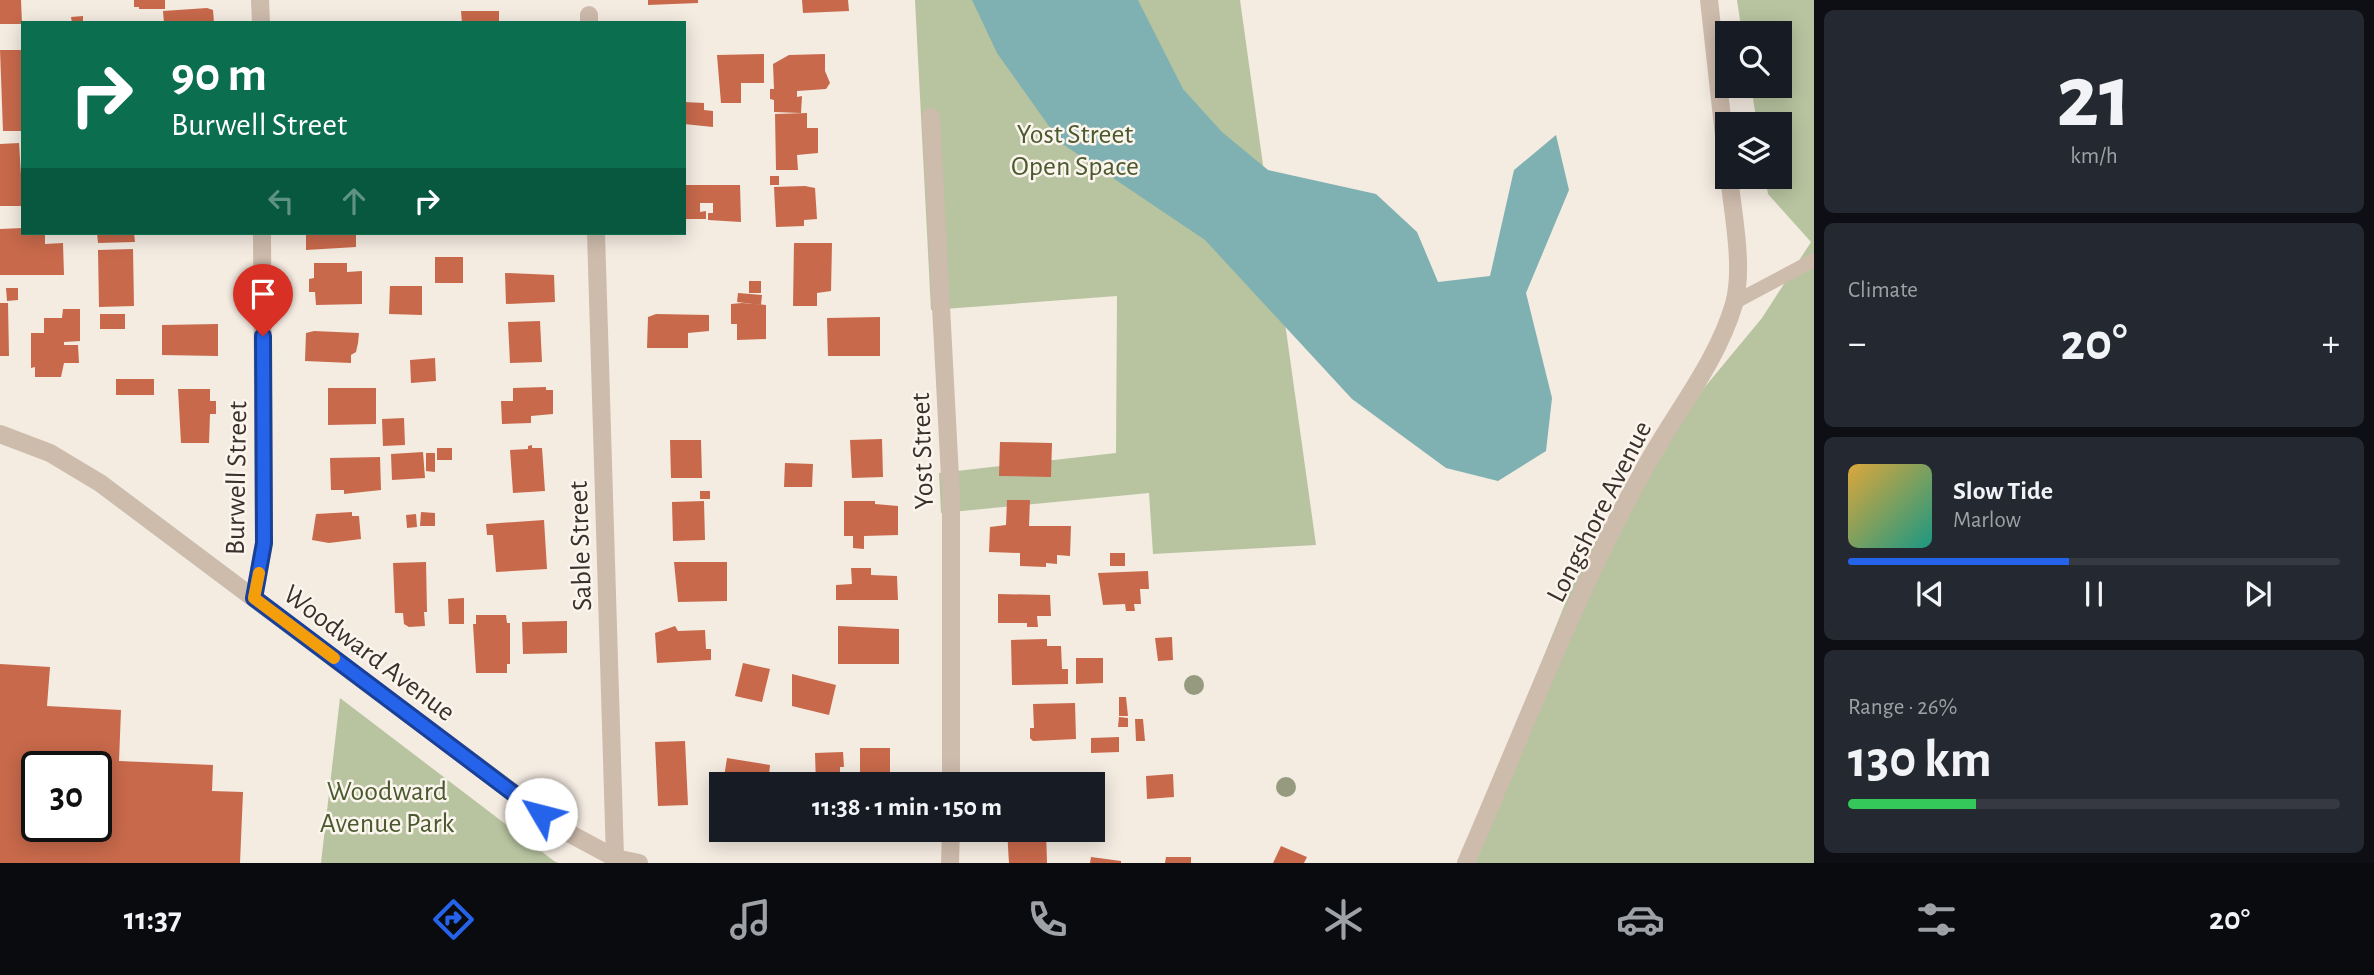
<!DOCTYPE html>
<html lang="en">
<head>
<meta charset="utf-8">
<style>
  body { margin:0; font-family:"Alegreya Sans",sans-serif; background:#242831; color:#f1f3f6; height:100vh; display:flex; flex-direction:column; font-size:26px; white-space:nowrap }
  * { box-sizing:border-box; margin:0 }
  p { font-size:23px; color:#9ea1a6 }
  .icon { flex:none; width:38px; height:38px; fill:none; stroke:currentColor; stroke-width:2; stroke-linecap:round; stroke-linejoin:round }
  .map { position:relative; flex:1; overflow:hidden }
  .drawer { display:flex; flex-direction:column; gap:10px; padding:10px; background:#0d0f14; width:560px }
  .drawer>* { flex:none }
  .top-card { position:absolute; left:21px; top:21px; width:665px; height:214px; border-radius:0px; box-shadow:0 4px 18px #0003; background:#0b6e4f; color:#fff; overflow:hidden }
  .controls { position:absolute; left:1715px; top:21px; display:grid; gap:14px }
  .controls a { display:grid; place-items:center; width:77px; height:77px; border-radius:0px; background:#171b24; box-shadow:0 4px 18px #0003; font-size:35px }
  .speed { position:absolute; left:21px; top:751px; display:flex; gap:14px; font-size:35px; font-weight:700; text-align:center }
  .speed>* { display:grid; place-content:center; width:91px; height:91px; border-radius:50%; background:#171b24; box-shadow:0 4px 18px #0003; line-height:1 }
  .speed .limit { border:4px solid #111; border-radius:10px; background:#fff; color:#111 }
  .pin { position:absolute; display:grid; place-items:center; width:60px; height:60px; color:#fff; margin:-72px -30px; border-radius:50% 50% 50% 0; rotate:-45deg; box-shadow:0 0 7px #0007 }
  .pin .icon { rotate:45deg }
  .me { position:absolute; width:77px; margin:-38px; rotate:307deg; stroke-linejoin:round; filter:drop-shadow(0 0 5px #0008) }
  .turn { display:flex; align-items:center; gap:24px; height:147px; padding:0 35px; font-size:32px }
  .turn .icon { width:91px; height:91px; stroke-width:2.5 }
  .turn b { display:block; font-size:49px; line-height:60px }
  .lanes { display:flex; align-items:center; height:66px; padding:0 35px; background:#0003; justify-content:center; gap:35px; direction:ltr }
  .lanes .off { opacity:.35 }
  .big { font-size:52px; font-weight:700; line-height:1.1 }
  .drawer .tile { flex:1; display:flex; flex-direction:column; justify-content:center; gap:10px; min-width:0; padding:0 24px; border-radius:10px; background:#242831 }
  .drawer .dial { align-items:center; gap:0 }
  .dial b { font-size:91px; line-height:1 }
  .song { display:flex; align-items:center; gap:21px }
  .cover { width:84px; height:84px; border-radius:10px; background:linear-gradient(135deg,hsl(40 70% 55%),hsl(170 70% 35%)) }
  .played { height:7px; border-radius:4px; background:linear-gradient(90deg,#2563eb 45%,#363941 45%) }
  .keys { display:flex; justify-content:space-around; direction:ltr }
  .heat { display:flex; justify-content:space-between; align-items:center; font-size:38px; direction:ltr }
  .charge { height:10px; border-radius:5px; background:linear-gradient(90deg,#34c759 26%,#363941 0) }
  .trip { position:absolute; left:709px; top:772px; width:396px; height:70px; border-radius:0px; background:#171b24; box-shadow:0 4px 18px #0003; font-weight:700; line-height:70px; text-align:center }
  .tabs { display:flex; height:112px; justify-content:space-around; align-items:center; background:#090b0e; color:#9ea1a6 }
  .tabs .icon { width:49px; height:49px }
  .tabs .selected { color:#2563eb }
  .tabs b { font-size:32px; color:#f1f3f6 }
  main { display:flex; flex:1; min-height:0 }
  .map>svg:first-child { display:block }
</style>
</head>
<body>
<main>
<div class="map">
<svg width="1814" height="863" viewBox="0 0 1814 863">
  <rect width="100%" height="100%" fill="#f4ebe1"/>
  <g fill="#b8c4a0">
    <path d="M915,0H1240L1316,545L1153,554L1149,493L941,513L939,473L1116,453L1117,296L931,310Z"/>
    <path d="M1737,0H1814V863H1460L1571,589L1627,481L1762,318L1811,242L1768,194L1765,177H1780V124H1757L1751,86H1780V33H1742Z"/>
    <path d="M340,698L554,861L558,863H321Z"/>
  </g>
  <path fill="#7fb0b2" d="M972,0H1138L1183,89L1222,132L1268,170L1376,194L1417,232L1438,282L1490,276L1514,170L1556,135L1569,190L1526,293L1552,398L1546,451L1498,481L1446,468L1352,399L1205,240L1061,143L997,53Z"/>
  <g fill="#c8694b" fill-rule="evenodd">
    <path d="M0,0H21L22,24H0Z"/>
    <path d="M134,0H165V9H139V7H134Z"/>
    <path d="M648,0H698V3L648,5Z"/>
    <path d="M802,0H848L849,11L803,13Z"/>
    <path d="M207,8L213,10L214,23H164L163,11Z"/>
    <path d="M461,11H499V23H462Z"/>
    <path d="M83,16V23H72L71,17Z"/>
    <path d="M0,50H23V131H3Z"/>
    <path d="M764,54V83H741V103H721L717,55Z"/>
    <path d="M825,54V71L830,83L826,89L797,91V97L802,96L801,113L774,112V100L770,99V89H774L773,64L789,55Z"/>
    <path d="M684,102L704,103V110L713,111V127L684,124Z"/>
    <path d="M807,113V128H818V153L797,155L798,170H776L775,114Z"/>
    <path d="M19,143L23,206H0V144Z"/>
    <rect x="770" y="176" width="9" height="9"/>
    <path d="M684,185H740L741,222L708,220V213H713V203H700V212L706,211V219H684Z"/>
    <path d="M805,186L815,188L817,219L804,220V226L776,227L774,187Z"/>
    <path d="M23,228V233H45V244L63,243L64,275H0V229Z"/>
    <path d="M97,233H134L135,242L98,243Z"/>
    <path d="M306,233L356,234V247L306,250Z"/>
    <path d="M794,243H832L831,291L817,293V306H793Z"/>
    <path d="M133,249L134,306L99,307L98,250Z"/>
    <rect x="435" y="257" width="28" height="26"/>
    <path d="M314,263H347V272L362,271V304L316,305L315,292H309V279L314,278Z"/>
    <path d="M505,273L554,275L555,302L506,304Z"/>
    <rect x="749" y="281" width="12" height="12"/>
    <path d="M390,286H422V315L389,314Z"/>
    <path d="M6,288H18V300L7,301Z"/>
    <path d="M738,293L762,295L761,305L737,302Z"/>
    <path d="M0,303H8L9,356H0Z"/>
    <path d="M742,303L766,305V339L737,340V324H731V304Z"/>
    <path d="M63,309H80V341L64,342V345H78L79,363H64L61,377H35V367L31,368V333H44V318H62Z"/>
    <rect x="100" y="314" width="25" height="15"/>
    <path d="M656,314L709,315V331L688,333V348H647L648,317Z"/>
    <path d="M880,317V356H828L827,318Z"/>
    <path d="M540,321L542,362L510,363L508,322Z"/>
    <path d="M218,324V356L162,355V325Z"/>
    <path d="M314,331L359,333L358,343L356,352L351,355V363L305,361L306,333Z"/>
    <path d="M435,358L436,381L411,383L410,360Z"/>
    <rect x="116" y="379" width="38" height="16"/>
    <path d="M546,387V390H553V414L531,416V423L502,424L501,401H513V388Z"/>
    <path d="M328,388H376V424L328,425Z"/>
    <path d="M178,389H210V401H216V414H210L209,443H181Z"/>
    <path d="M404,418L405,445L383,446L382,419Z"/>
    <path d="M882,439L883,477L852,478L850,440Z"/>
    <path d="M670,440H701L702,478H671Z"/>
    <path d="M1000,442L1052,443L1051,477L999,476Z"/>
    <path d="M532,445V448H542L545,491L513,493L510,450L528,449V446Z"/>
    <rect x="437" y="448" width="15" height="12"/>
    <path d="M423,452L425,478L392,480L391,454Z"/>
    <path d="M426,453H435V472L426,471Z"/>
    <path d="M380,457L381,490L344,494V490H331L330,458Z"/>
    <path d="M785,463L813,464L812,487H784Z"/>
    <rect x="700" y="491" width="10" height="8"/>
    <path d="M1007,500H1030L1029,526H1071L1070,556L1057,555V564L1046,563V567L1020,566V553L989,552L990,527L1006,525Z"/>
    <path d="M704,501L705,540L673,541L672,502Z"/>
    <path d="M844,501H875V504L898,506V535L864,536V549L853,548V536H844Z"/>
    <path d="M352,512V516H359L361,539L329,543L312,540L316,514Z"/>
    <path d="M421,512L435,513V526H420Z"/>
    <path d="M416,514L417,527L407,528L406,515Z"/>
    <path d="M544,520L547,569L496,572L493,535H487L486,524Z"/>
    <rect x="1110" y="553" width="15" height="13"/>
    <path d="M426,562L427,612H424L425,626L409,627L404,624L403,613H395L393,563Z"/>
    <path d="M674,562H727V601L678,602Z"/>
    <path d="M851,568H871V575L897,576L898,600H836V585L852,584Z"/>
    <path d="M1148,571L1149,589H1140L1141,604H1134L1135,611H1126L1125,604L1103,605L1098,573Z"/>
    <path d="M998,594L1050,595L1051,616H1037L1038,627H1027V623H998Z"/>
    <path d="M464,598V624H449L448,599Z"/>
    <path d="M476,615H506L507,623H510V664H507V673H476L473,624H476Z"/>
    <path d="M567,621V653L523,654L522,622Z"/>
    <path d="M675,626L678,631L705,630L706,649H711V660L657,663L655,633Z"/>
    <path d="M838,626L899,629V664H838Z"/>
    <path d="M1172,637L1173,660L1158,661L1155,638Z"/>
    <path d="M1047,639V646H1061L1062,669H1068V684L1012,685L1011,640Z"/>
    <path d="M1076,658H1103V683L1076,684Z"/>
    <path d="M743,663L770,669L762,702L735,696Z"/>
    <path d="M0,664L50,667L47,706L121,710L119,761L213,765L212,791L243,792L240,863H0ZM37,766H96V826H37Z"/>
    <path d="M792,674L836,685L829,715L792,706Z"/>
    <path d="M1119,697H1126L1128,716H1119Z"/>
    <path d="M1075,703L1076,739L1033,741L1030,738V728H1034L1033,704Z"/>
    <path d="M1119,717L1128,718V727H1118Z"/>
    <path d="M1135,719H1143L1145,741H1136Z"/>
    <path d="M1119,737V752L1091,753V738Z"/>
    <path d="M685,741L688,805L658,806L655,742Z"/>
    <path d="M860,748H890V780H901V784H860Z"/>
    <path d="M843,752L844,767H840V776H848V784H816L815,753Z"/>
    <path d="M727,758L770,765L768,784H723Z"/>
    <path d="M1173,774L1174,797L1147,799L1146,776Z"/>
    <path d="M1007,830H1046L1047,863H1009Z"/>
    <path d="M1281,846L1307,857L1304,863H1273Z"/>
    <path d="M1091,857L1121,861V863H1090Z"/>
    <path d="M1166,857H1191V863H1165Z"/>
  </g>
  <g fill="none" stroke-linecap="round" stroke-linejoin="round">
    <path stroke="#cdbbac" stroke-width="14" d="M1735,302L1814,260"/>
    <g stroke="#cdbbac" stroke-width="18">
      <path d="M260,0L261,23"/>
      <path d="M1709,0L1727,163"/>
      <path d="M589,15V23"/>
      <path d="M931,117L951,496V784"/>
      <path d="M596,233L615,858"/>
      <path d="M0,434L50,453L100,483L563,830L615,858L639,863"/>
      <path d="M254,598L264,543L262,233"/>
      <path d="M950,863L951,830"/>
      <path d="M1466,863C1523,732 1574,596 1643,471C1673,415 1716,365 1734,304C1744,268 1733,214 1729,177"/>
    </g>
  </g>
  <g fill="#969b7f">
    <circle cx="1194" cy="685" r="10"/>
    <circle cx="1286" cy="787" r="10"/>
  </g>
  <g fill="none" stroke-linecap="round" stroke-linejoin="round">
    <g stroke="#184099" stroke-width="18">
      <path id="route" d="M263,336L264,543L254,598L541,814"/>
    </g>
    <use href="#route" stroke="#2563eb" stroke-width="12"/>
    <path stroke="#f59e0b" stroke-width="12" d="M259,573L254,598L334,658"/>
  </g>
  <g text-anchor="middle" stroke-width="5" stroke-linejoin="round" paint-order="stroke">
    <g font-size="28" fill="#4a5a2e" stroke="#fbf5ee">
      <text x="1075" y="143">Yost Street<tspan x="1075" dy="32">Open Space</tspan></text>
      <text x="387" y="800">Woodward<tspan x="387" dy="32">Avenue Park</tspan></text>
    </g>
    <g font-size="28" fill="#3b302b" stroke="#fbf5ee">
      <text transform="translate(921 451) rotate(-92)" y="10">Yost Street</text>
      <text transform="translate(235 478) rotate(-89)" y="10">Burwell Street</text>
      <text transform="translate(1598 511) rotate(-63)" y="10">Longshore Avenue</text>
      <text transform="translate(579 546) rotate(-92)" y="10">Sable Street</text>
      <text transform="translate(370 652) rotate(37)" y="10">Woodward Avenue</text>
    </g>
  </g>
</svg>
<div class="controls">
<a><svg class="icon" aria-label="search" viewBox="0 0 24 24"><circle cx="10" cy="10" r="6"/><path d="M15 15l6 6"/></svg></a>
<a><svg class="icon" aria-label="layers" viewBox="0 0 24 24"><path d="M12 4l9 5-9 5-9-5zM3 14l9 5 9-5"/></svg></a>
</div>
<div class="speed"><div class="limit">30</div></div>
<div class="pin" style="left:263px;top:336px;background:#d93025"><svg class="icon" aria-label="arrive" viewBox="0 0 24 24"><path d="M6 21V4h12l-3 4 3 4H6"/></svg></div>
<svg class="me" style="left:541px;top:814px" viewBox="-20 -20 40 40"><circle r="19" fill="#fff"/><path d="M0-13L10 11 0 6-10 11z" fill="#2563eb"/></svg>
<div class="trip">11:38 · 1 min · 150 m</div>
<div class="top-card">
<div class="turn"><svg class="icon" aria-label="right" viewBox="0 0 24 24"><path d="M7 20v-9h11M14 6l5 5-5 5"/></svg><div><b>90 m</b>Burwell Street</div></div>
<div class="lanes"><svg class="icon off" aria-label="left" viewBox="0 0 24 24"><path d="M17 20v-9H6M10 6l-5 5 5 5"/></svg><svg class="icon off" aria-label="ahead" viewBox="0 0 24 24"><path d="M12 20V5M6 11l6-6 6 6"/></svg><svg class="icon" aria-label="right" viewBox="0 0 24 24"><path d="M7 20v-9h11M14 6l5 5-5 5"/></svg></div>
</div>
</div>
<section class="drawer">
<div class="tile dial"><b>21</b><p>km/h</p></div>
<div class="tile"><p>Climate</p>
<div class="heat"><a>−</a><b class="big">20°</b><a>+</a></div>
</div>
<div class="tile">
<div class="song"><i class="cover"></i><div><b>Slow Tide</b><p>Marlow</p></div></div>
<div class="played"></div>
<div class="keys"><svg class="icon" aria-label="previous" viewBox="0 0 24 24"><path d="M18 5L8 12l10 7zM5 5v14"/></svg><svg class="icon" aria-label="pause" viewBox="0 0 24 24"><path d="M8 5v14M16 5v14"/></svg><svg class="icon" aria-label="next" viewBox="0 0 24 24"><path d="M6 5l10 7-10 7zM19 5v14"/></svg></div>
</div>
<div class="tile"><p>Range · 26%</p><b class="big">130 km</b><div class="charge"></div></div>
</section>
</main>
<nav class="tabs">
<b>11:37</b>
<svg class="icon selected" aria-label="directions" viewBox="0 0 24 24"><path d="M12 3l9 9-9 9-9-9zM9 14v-3h6M13 9l2 2-2 2"/></svg>
<svg class="icon" aria-label="music" viewBox="0 0 24 24"><path d="M9 18V5l10-2v13"/><circle cx="6" cy="18" r="3"/><circle cx="16" cy="16" r="3"/></svg>
<svg class="icon" aria-label="phone" viewBox="0 0 24 24"><path d="M5 4h4l2 5-3 2q2 4 5 5l2-3 5 2v4C11 20 4 13 5 4z"/></svg>
<svg class="icon" aria-label="climate" viewBox="0 0 24 24"><path d="M12 3v18M4 7l16 10M4 17L20 7"/></svg>
<svg class="icon" aria-label="car" viewBox="0 0 24 24"><path d="M5 17H2v-5l4-1 3-4h7l3 4 3 1v5h-3M9 17h6M6 11h13"/><circle cx="7" cy="17" r="2"/><circle cx="17" cy="17" r="2"/></svg>
<svg class="icon" aria-label="filters" viewBox="0 0 24 24"><path d="M4 7h16M4 17h16"/><circle cx="9" cy="7" r="2"/><circle cx="15" cy="17" r="2"/></svg>
<b>20°</b>
</nav>
</body>
</html>
